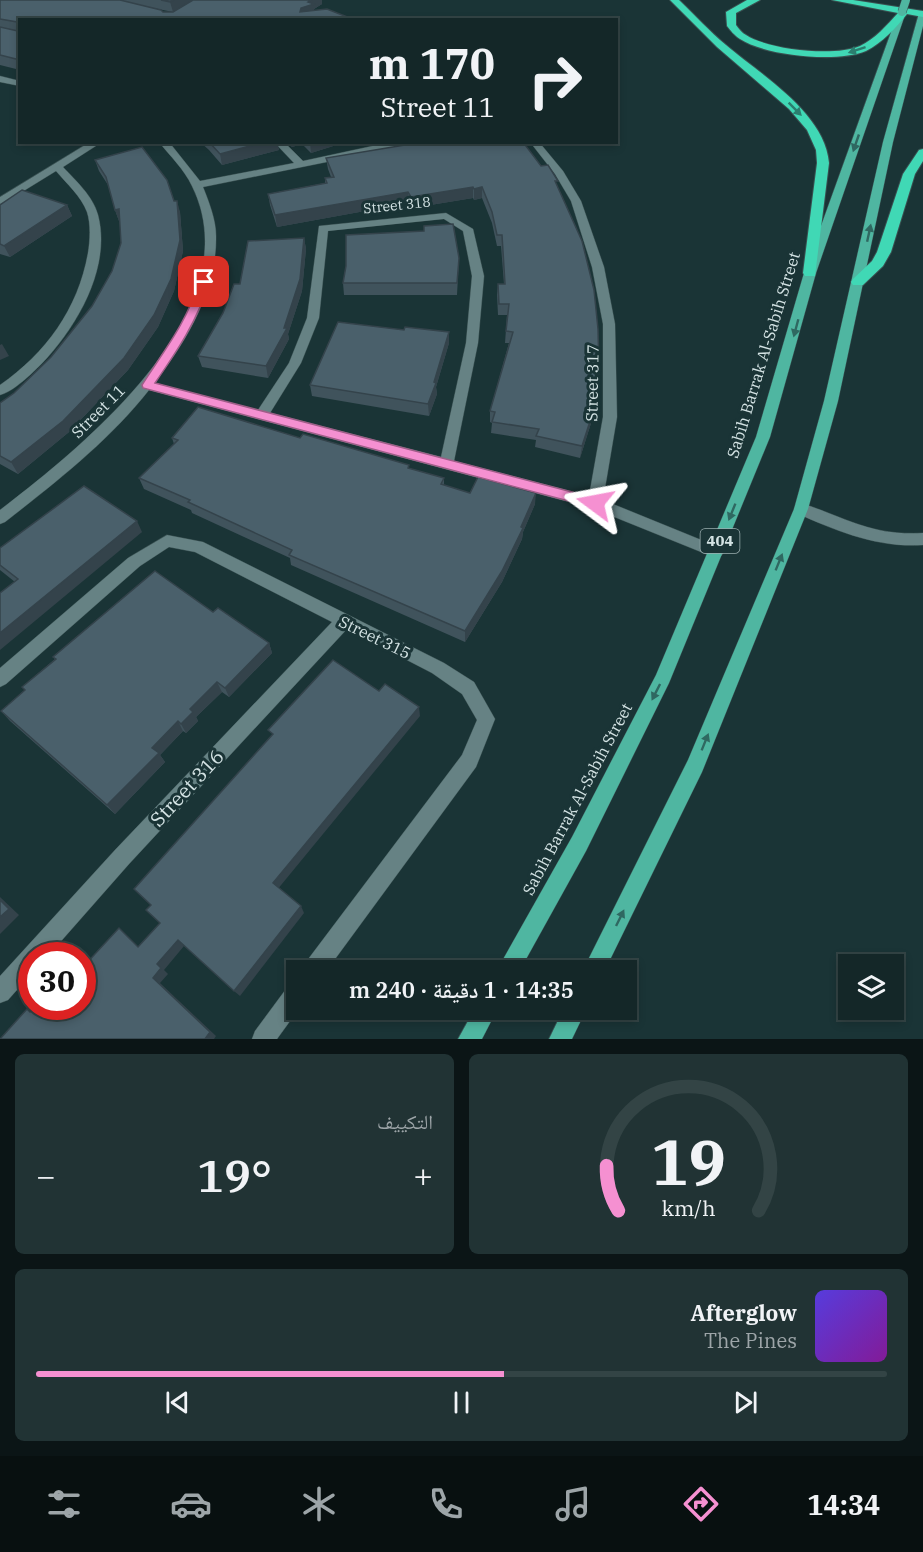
<!DOCTYPE html>
<html lang="ar">
<head>
<meta charset="utf-8">
<style>
  body { margin:0; font-family:"IBM Plex Serif","Noto Naskh Arabic",serif; background:#213334; color:#f1f3f6; direction:rtl; height:100vh; display:flex; flex-direction:column; font-size:22px; white-space:nowrap }
  * { box-sizing:border-box; margin:0 }
  p { font-size:20px; color:#9da5a8 }
  .icon { flex:none; width:33px; height:33px; fill:none; stroke:currentColor; stroke-width:2; stroke-linecap:round; stroke-linejoin:round }
  .map { position:relative; height:1039px; overflow:hidden; direction:ltr }
  .drawer { display:flex; flex-direction:column; gap:15px; padding:15px; background:#0b1516; flex:1 }
  .drawer>* { flex:none }
  .banner { position:absolute; left:18px; top:18px; width:600px; height:126px; border-radius:0px; box-shadow:0 3px 9px #0003,0 0 0 2px #334445; direction:rtl; background:#142728; color:#f1f3f6; overflow:hidden }
  .buttons { position:absolute; left:838px; top:954px; display:grid; gap:12px }
  .buttons a { display:grid; place-items:center; width:66px; height:66px; border-radius:0px; background:#142728; box-shadow:0 3px 9px #0003,0 0 0 2px #334445; font-size:30px }
  .speed { position:absolute; left:18px; top:942px; display:flex; gap:12px; font-size:30px; font-weight:700; text-align:center }
  .speed>* { display:grid; place-content:center; width:78px; height:78px; border-radius:50%; background:#142728; box-shadow:0 3px 9px #0003,0 0 0 2px #334445; line-height:1 }
  .speed .limit { border:9px solid #d22; background:#fff; color:#111 }
  .pin { position:absolute; display:grid; place-items:center; width:51px; height:51px; color:#fff; margin:-26px; border-radius:12px; box-shadow:0 3px 9px #0006 }
  .me { position:absolute; width:66px; margin:-33px; rotate:283deg; stroke-linejoin:round; filter:drop-shadow(0 0 4px #0008) }
  .turn { display:flex; align-items:center; gap:21px; height:126px; padding:0 24px; font-size:27px }
  .turn .icon { width:78px; height:78px; stroke-width:2.5 }
  .turn b { display:block; font-size:42px; line-height:51px }
  .big { font-size:45px; font-weight:600; line-height:1.1 }
  .drawer .widget { flex:1; display:flex; flex-direction:column; justify-content:center; gap:9px; min-width:0; padding:0 21px; border-radius:9px; background:#213334 }
  .drawer .dial { align-items:center; gap:0 }
  .dial svg { height:156px; overflow:visible; fill:none; stroke:#334445; stroke-width:7; stroke-linecap:round; text-anchor:middle }
  .dial text { fill:#f1f3f6; stroke:none }
  .song { display:flex; align-items:center; gap:18px }
  .cover { width:72px; height:72px; border-radius:9px; background:linear-gradient(135deg,hsl(250 70% 55%),hsl(290 70% 35%)) }
  .played { height:6px; border-radius:3px; background:linear-gradient(90deg,#f590d1 55%,#334445 55%) }
  .keys { display:flex; justify-content:space-around; direction:ltr }
  .heat { display:flex; justify-content:space-between; align-items:center; font-size:33px; direction:ltr }
  .drawer .tiles { flex:1; display:grid; gap:15px; grid-template-columns:1fr 1fr }
  .widget:last-child { grid-column:span 2 }
  .trip { position:absolute; left:286px; top:960px; width:351px; height:60px; border-radius:0px; background:#142728; box-shadow:0 3px 9px #0003,0 0 0 2px #334445; font-weight:600; line-height:60px; text-align:center; direction:rtl }
  .tab-bar { display:flex; height:96px; justify-content:space-around; align-items:center; background:#081010; color:#9da5a8 }
  .tab-bar .icon { width:42px; height:42px }
  .tab-bar .current { color:#f590d1 }
  .tab-bar b { font-size:27px; color:#f1f3f6 }
  .map>svg:first-child { display:block }
</style>
</head>
<body>
<div class="map">
<svg width="923" height="1039" viewBox="0 0 923 1039">
  <rect width="100%" height="100%" fill="#1a3436"/>
  <g fill="none" stroke-linecap="round" stroke-linejoin="round">
    <g stroke="#395051" stroke-width="1">
      <g id="minor">
        <path d="M0,76L20,81V86L0,82Z"/>
        <path d="M90,142H102L63,167C76,181 93,196 98,215C113,272 70,339 30,375C22,382 11,392 0,395V385C46,353 78,309 88,253C90,241 91,224 87,212C81,196 67,184 56,171L4,203L0,204V197Z"/>
        <path d="M159,142H169L200,181L294,163L274,142H284L303,161L391,142H403L391,149L203,187C209,202 216,220 216,236C217,290 187,341 154,383L258,410L289,363L307,318L319,226L446,213L473,229L484,276L478,343L454,461L589,496L603,417V324L592,267L571,201L555,174L530,142H539L563,171L581,201L604,267L615,324L617,417L603,500L721,548L724,552L721,556L716,558L711,556L592,508L149,390C109,441 56,482 5,522L0,524V510C85,445 253,309 192,186C184,169 170,156 159,142ZM444,219L463,231L472,276L466,343L441,457L270,413L301,363L319,318L328,231Z"/>
        <path d="M801,503C847,518 871,536 923,533V545C877,548 837,531 796,513L794,509L796,505Z"/>
        <path d="M167,535L203,542L444,663L474,682L495,719L476,767L327,970H303L306,962L462,755L477,720L462,694L432,673L347,629L129,864L48,956H32V973L8,1000L0,1003V976L115,850L332,622L195,552L169,547L140,566L6,684L0,687V668L128,558Z"/>
        <path d="M297,982L298,1010L277,1039H252L255,1031L289,985Z"/>
      </g>
    </g>
    <g stroke="#395051" stroke-width="1">
      <g id="major">
        <path d="M899,10L906,12L816,273L770,437L669,683L586,851L520,970H497L572,837L656,675L756,437L804,273Z"/>
        <path d="M919,13H923V26L893,142L838,401L808,509L702,772L605,970H583L688,760L794,509L824,401L883,142Z"/>
        <path d="M474,1010H497L482,1039H458Z"/>
        <path d="M563,1010H586L572,1039H549Z"/>
      </g>
    </g>
    <g stroke="#395051" stroke-width="2">
      <g id="highway">
        <path d="M670,0H679C695,15 709,31 726,45C761,75 825,113 829,163L815,276H805L803,273L817,163L816,150L807,130L789,109L717,47Z"/>
        <path d="M747,0H760L736,13V25C739,29 742,33 746,35C769,50 835,57 860,46C875,39 887,25 898,13L832,0H853L923,11V17L907,14C896,28 882,43 866,51C837,63 766,56 740,39C735,36 730,30 727,26L726,12Z"/>
        <path d="M923,149V161L915,174L891,252L883,266L863,285H853L851,282L853,279L872,261L877,252L903,174L919,150Z"/>
      </g>
    </g>
    <use href="#minor" fill="#668284" fill-rule="evenodd"/>
    <use href="#major" fill="#4fb6a1" fill-rule="evenodd"/>
    <use href="#highway" fill="#40d8b5" fill-rule="evenodd"/>
    <g stroke="#395051" stroke-width="9" stroke-linecap="butt">
      <path id="major-bridge" d="M902,12L906,0"/>
    </g>
    <use href="#major-bridge" stroke="#4fb6a1" stroke-width="8"/>
  </g>
  <g fill="#40535c" fill-rule="evenodd">
    <path d="M0,0H322V4L314,9V10L355,20H20V70L0,65ZM183,6L173,12H163L148,7L173,12Z"/>
    <path d="M200,142H277L279,150L222,165L209,150Z"/>
    <path d="M287,142H346L311,153L302,144L292,147Z"/>
    <path d="M326,158L558,188L592,420L580,458L535,447L536,440L491,433L492,423L490,422V411L509,343H505L507,315H498L497,295L498,284H504L501,246H497L492,223L482,198L474,200L473,198L412,208L409,203L277,227L270,205L268,194L325,183V178L331,177L328,169Z"/>
    <path d="M95,160L174,201L180,212L183,251L174,291L158,327L128,370L69,432L18,474L0,464V403L14,393L51,357L92,306L112,271L121,243L120,221H119L115,210L108,185L99,171Z"/>
    <path d="M0,205H67L72,216L10,257L0,254Z"/>
    <path d="M424,226L459,258L457,295H344L343,283L424,231Z"/>
    <path d="M304,238L306,249L302,291L288,334L289,339L268,378L202,367L198,356L240,284Z"/>
    <path d="M449,343L436,387L437,394L429,416L312,396L310,385Z"/>
    <path d="M172,438H300L409,465V468L444,478V485L470,493L535,504L523,532L522,539L502,582L465,642L291,565L290,558L192,513L191,510L144,489L139,478L174,444Z"/>
    <path d="M142,532L15,582L0,570V548Z"/>
    <path d="M213,612L269,643L272,653L229,697L222,692L196,717L198,721L186,733L183,731L160,755L165,762L115,814L10,721L1,711L25,690L22,687L55,659L53,657Z"/>
  </g>
  <g fill="#34434b">
    <path d="M174,0H194L173,12L170,2Z"/>
    <path d="M311,0H322V4L314,9L315,14L300,12L301,8Z"/>
    <path d="M265,142H277L279,150L222,165L220,154Z"/>
    <path d="M291,142H301L302,144L292,147Z"/>
    <path d="M310,142H346L311,153Z"/>
    <path d="M473,187V198L412,208L411,197Z"/>
    <path d="M482,187V198L474,200V189Z"/>
    <path d="M408,192L409,203L277,227L275,215Z"/>
    <path d="M177,201L180,212L183,251L174,291L158,327L128,370L69,432L18,474L11,462Z"/>
    <path d="M67,205L72,216L10,257L4,246Z"/>
    <path d="M119,209L123,220L119,221L115,210Z"/>
    <path d="M304,238L306,249L302,291L288,334L289,339L268,378L266,366L284,328Z"/>
    <path d="M449,332V343L436,387L437,394L429,416L428,404L434,382Z"/>
    <path d="M2,344L9,356L0,360V345Z"/>
    <path d="M594,409L592,420L580,458L582,446Z"/>
    <path d="M536,493L535,504L523,532L522,539L502,582L465,642V631L521,527Z"/>
    <path d="M137,521L142,532L0,650V633Z"/>
    <path d="M269,643L272,653L229,697L225,688Z"/>
    <path d="M217,682L222,692L196,717L198,721L186,733L181,724L190,709Z"/>
    <path d="M419,707L420,716L277,890L273,883Z"/>
    <path d="M178,721L183,731L160,755L165,762L115,814L107,805L152,748Z"/>
    <path d="M0,897L19,915L0,934Z"/>
    <path d="M301,906L304,913L240,996L234,991Z"/>
    <path d="M178,940L184,946L164,970L168,974L160,983L216,1036L214,1039H205L153,978L157,964Z"/>
  </g>
  <g fill="#4a606b" stroke="#34434b" stroke-width="1.5">
    <path d="M0,0H120L161,10L163,12H173L193,0H311L308,2L314,4L301,8L300,12L327,9L355,20H20V60L0,55V27L18,31L17,22L0,19Z"/>
    <path d="M161,0H174L170,2Z"/>
    <path d="M209,142H265L220,154Z"/>
    <path d="M423,142H523L541,166L548,165L558,181H555L582,241L594,290L598,329L599,371L594,409L582,446L536,436L539,429L492,422L495,412L490,411L513,332L506,331L509,304H499L498,284H505L502,235H497L492,212L482,187L474,189L473,187L411,197L408,192L275,215L268,194L327,183L325,178L334,177L326,158Z"/>
    <path d="M142,147L167,180L174,201H177L180,240L171,279L154,315L124,358L63,421L11,462L0,456V403L14,393L51,357L92,306L112,271L121,243L119,209L115,210L106,177L95,160Z"/>
    <path d="M22,190L67,205L4,246L0,244V205Z"/>
    <path d="M453,224L459,258L457,283H343L346,266V235L424,231V226Z"/>
    <path d="M304,238L300,279L284,328H287L266,366L198,356L223,313L234,284H240L248,241Z"/>
    <path d="M338,322L404,330L405,327L449,332L434,382L436,383L428,404L310,385Z"/>
    <path d="M198,407L300,438L303,434L409,465L408,468L444,478L441,484L470,493L478,477L536,493L521,527L523,528L502,571L465,631L289,555L292,550L188,502L190,500L139,478L178,440L172,438Z"/>
    <path d="M84,486L137,521L0,633V593L18,579L0,565V548Z"/>
    <path d="M155,571L213,612L218,608L269,643L225,688L217,682L190,709L193,712L181,724L178,721L152,748L159,753L107,805L1,711L25,690L22,687L56,659L53,657Z"/>
    <path d="M333,660L379,691L385,684L419,707L273,883L301,906L234,991L178,940L157,964L161,968L153,978L210,1032L205,1039H0L27,1009L30,1012L36,1006H82V968L119,928L138,947L160,923L146,910L151,905L134,889L273,734L268,730Z"/>
    <path d="M0,900L9,909L0,917Z"/>
  </g>
  <defs><path id="oneway-solid" d="M-6-.8H1V-3.2L6.5 0L1 3.2V.8H-6Z" transform="scale(1.5)"/></defs>
  <g fill="#2b7e6f">
    <use href="#oneway-solid" transform="translate(857 50) rotate(162)"/>
    <use href="#oneway-solid" transform="translate(795 109) rotate(45)"/>
  </g>
  <g fill="#2f6861">
    <use href="#oneway-solid" transform="translate(856 143) rotate(109)"/>
    <use href="#oneway-solid" transform="translate(869 233) rotate(-78)"/>
    <use href="#oneway-solid" transform="translate(796 328) rotate(105)"/>
    <use href="#oneway-solid" transform="translate(732 512) rotate(112)"/>
    <use href="#oneway-solid" transform="translate(779 562) rotate(-68)"/>
    <use href="#oneway-solid" transform="translate(656 692) rotate(117)"/>
    <use href="#oneway-solid" transform="translate(705 742) rotate(-68)"/>
    <use href="#oneway-solid" transform="translate(620 918) rotate(-64)"/>
  </g>
  <path fill="#f590d1" stroke="#9f5e88" stroke-width="1.5" d="M204,279L209,282C198,320 177,351 155,383L595,498L602,503L600,506L595,508L143,388L142,385C165,349 186,324 199,282Z"/>
  <g text-anchor="middle" stroke-width="6" stroke-linejoin="round" paint-order="stroke">
    <g font-size="14" fill="#d4e3e4" stroke="#1a3436">
      <text transform="translate(397 205) rotate(-6)" y="5">Street 318</text>
    </g>
    <rect fill="#1a3436" stroke="#9caeb0" stroke-width="1.5" x="700.5" y="529" width="39" height="24" rx="4.5"/>
    <g font-size="15" font-weight="bold" fill="#d4e3e4">
      <text x="720" y="546">404</text>
    </g>
    <g font-size="16" fill="#d4e3e4" stroke="#1a3436">
      <text transform="translate(763 355) rotate(-73)" y="6">Sabih Barrak Al-Sabih Street</text>
      <text transform="translate(592 383) rotate(-89)" y="6">Street 317</text>
      <text transform="translate(98 411) rotate(-45)" y="6">Street 11</text>
      <text transform="translate(375 637) rotate(26)" y="6">Street 315</text>
      <text transform="translate(577 799) rotate(-62)" y="6">Sabih Barrak Al-Sabih Street</text>
    </g>
    <g font-size="20" fill="#d4e3e4" stroke="#1a3436">
      <text transform="translate(187 788) rotate(-47)" y="7">Street 316</text>
    </g>
  </g>
</svg>
<div class="buttons">
<a><svg class="icon" aria-label="layers" viewBox="0 0 24 24"><path d="M12 4l9 5-9 5-9-5zM3 14l9 5 9-5"/></svg></a>
</div>
<div class="speed"><div class="limit">30</div></div>
<div class="pin" style="left:204px;top:282px;background:#d93025"><svg class="icon" aria-label="arrive" viewBox="0 0 24 24"><path d="M6 21V4h12l-3 4 3 4H6"/></svg></div>
<svg class="me" style="left:595px;top:503px" viewBox="-20 -20 40 40"><path d="M0-17L14 15 0 8-14 15z" fill="#f590d1" stroke="#fff" stroke-width="4"/></svg>
<div class="trip">14:35 · 1 دقيقة · 240 m</div>
<div class="banner">
<div class="turn"><svg class="icon" aria-label="right" viewBox="0 0 24 24"><path d="M7 20v-9h11M14 6l5 5-5 5"/></svg><div><b>170 m</b>Street 11</div></div>
</div>
</div>
<section class="drawer">
<div class="tiles">
<div class="widget dial"><svg viewBox="0 0 100 80">
<path d="M14 69A42 42 0 1 1 86 69"/>
<path d="M14 69A42 42 0 0 1 8 46" stroke="#f590d1"/>
<text x="50" y="56" font-size="32" font-weight="700">19</text>
<text x="50" y="72" font-size="11">km/h</text>
</svg></div>
<div class="widget"><p>التكييف</p>
<div class="heat"><a>−</a><b class="big">19°</b><a>+</a></div>
</div>
<div class="widget">
<div class="song"><i class="cover"></i><div><b>Afterglow</b><p>The Pines</p></div></div>
<div class="played"></div>
<div class="keys"><svg class="icon" aria-label="previous" viewBox="0 0 24 24"><path d="M18 5L8 12l10 7zM5 5v14"/></svg><svg class="icon" aria-label="pause" viewBox="0 0 24 24"><path d="M8 5v14M16 5v14"/></svg><svg class="icon" aria-label="next" viewBox="0 0 24 24"><path d="M6 5l10 7-10 7zM19 5v14"/></svg></div>
</div>
</div>
</section>
<nav class="tab-bar">
<b>14:34</b>
<svg class="icon current" aria-label="directions" viewBox="0 0 24 24"><path d="M12 3l9 9-9 9-9-9zM9 14v-3h6M13 9l2 2-2 2"/></svg>
<svg class="icon" aria-label="music" viewBox="0 0 24 24"><path d="M9 18V5l10-2v13"/><circle cx="6" cy="18" r="3"/><circle cx="16" cy="16" r="3"/></svg>
<svg class="icon" aria-label="phone" viewBox="0 0 24 24"><path d="M5 4h4l2 5-3 2q2 4 5 5l2-3 5 2v4C11 20 4 13 5 4z"/></svg>
<svg class="icon" aria-label="climate" viewBox="0 0 24 24"><path d="M12 3v18M4 7l16 10M4 17L20 7"/></svg>
<svg class="icon" aria-label="car" viewBox="0 0 24 24"><path d="M5 17H2v-5l4-1 3-4h7l3 4 3 1v5h-3M9 17h6M6 11h13"/><circle cx="7" cy="17" r="2"/><circle cx="17" cy="17" r="2"/></svg>
<svg class="icon" aria-label="filters" viewBox="0 0 24 24"><path d="M4 7h16M4 17h16"/><circle cx="9" cy="7" r="2"/><circle cx="15" cy="17" r="2"/></svg>
</nav>
</body>
</html>
